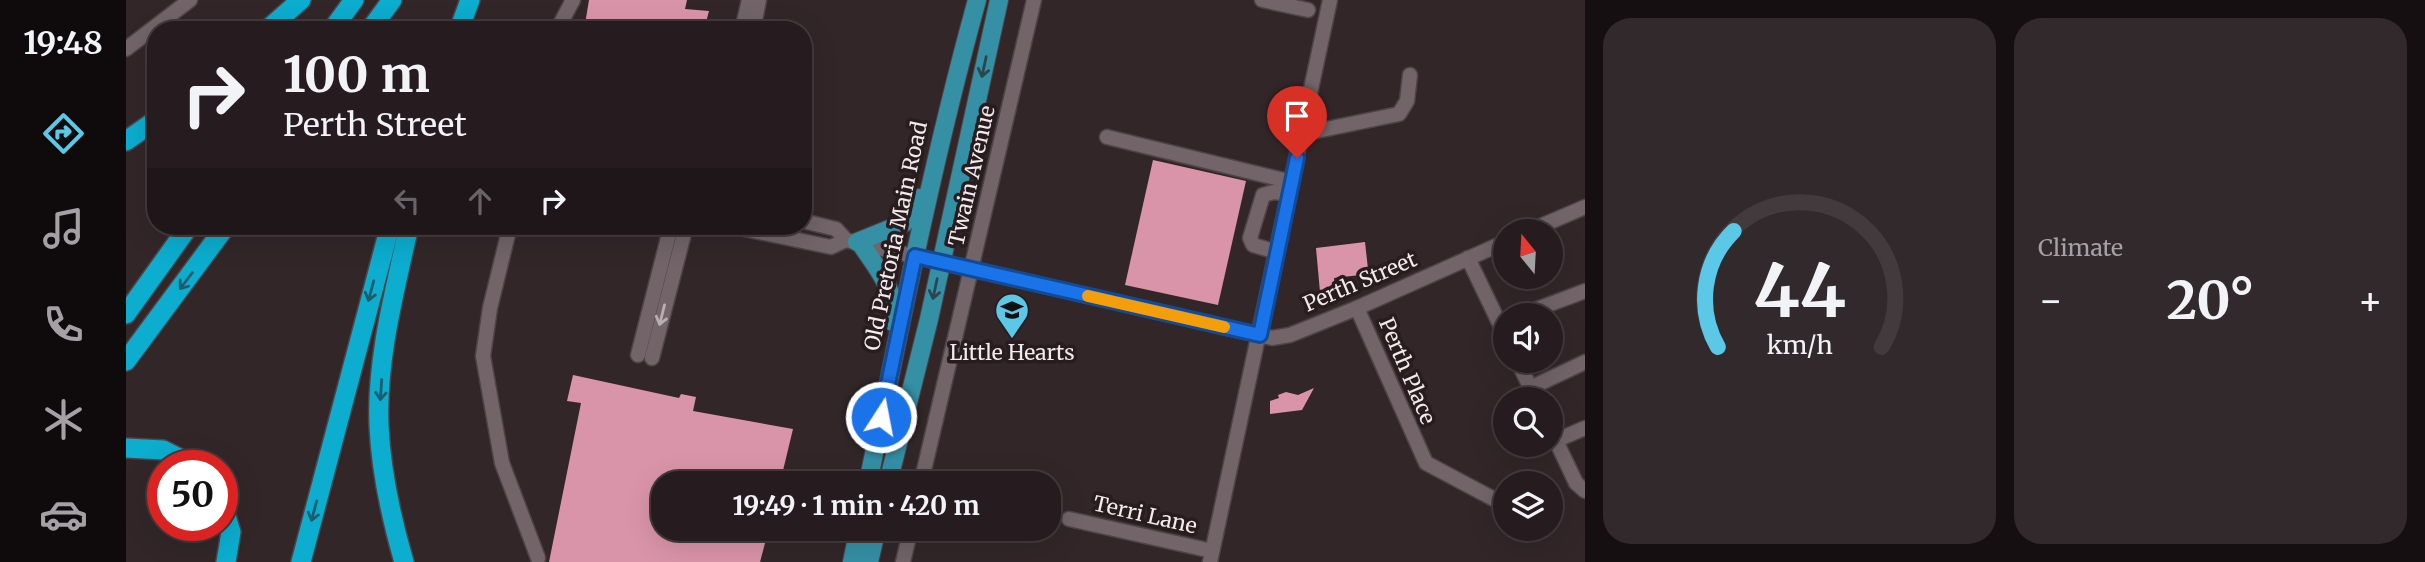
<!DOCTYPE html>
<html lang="en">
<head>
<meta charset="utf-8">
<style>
  body { margin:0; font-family:Merriweather,serif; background:#32292c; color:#f1f3f6; height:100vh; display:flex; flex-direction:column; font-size:26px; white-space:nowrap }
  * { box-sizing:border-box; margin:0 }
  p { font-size:23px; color:#a4a1a4 }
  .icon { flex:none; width:38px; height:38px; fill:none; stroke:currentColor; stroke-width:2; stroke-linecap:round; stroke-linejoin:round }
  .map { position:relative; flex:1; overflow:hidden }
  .drawer { display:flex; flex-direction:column; gap:18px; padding:18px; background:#150f11; width:840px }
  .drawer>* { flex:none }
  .hud { position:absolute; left:21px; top:21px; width:665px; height:214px; border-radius:28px; box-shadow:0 7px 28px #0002,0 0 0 2px #423a3d; background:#261c1f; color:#f1f3f6; overflow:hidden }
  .needle { width:46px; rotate:342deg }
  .buttons { position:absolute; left:1367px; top:219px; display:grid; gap:14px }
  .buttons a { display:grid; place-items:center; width:70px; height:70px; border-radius:50%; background:#261c1f; box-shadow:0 7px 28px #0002,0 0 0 2px #423a3d; font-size:35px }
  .speed { position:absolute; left:21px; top:450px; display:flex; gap:14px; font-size:35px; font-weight:700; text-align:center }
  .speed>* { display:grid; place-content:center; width:91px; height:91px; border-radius:50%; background:#261c1f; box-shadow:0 7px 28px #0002,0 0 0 2px #423a3d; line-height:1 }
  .speed .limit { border:10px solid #d22; background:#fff; color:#111 }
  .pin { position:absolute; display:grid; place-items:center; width:60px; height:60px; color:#fff; margin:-72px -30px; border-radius:50% 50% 50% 0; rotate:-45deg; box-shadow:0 0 7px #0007 }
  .pin .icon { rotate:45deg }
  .me { position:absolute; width:77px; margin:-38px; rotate:11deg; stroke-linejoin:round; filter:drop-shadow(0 0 5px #0008) }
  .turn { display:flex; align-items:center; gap:24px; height:147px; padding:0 21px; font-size:32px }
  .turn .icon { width:91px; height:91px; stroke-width:2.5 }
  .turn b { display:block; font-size:49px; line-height:60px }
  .lanes { display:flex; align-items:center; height:66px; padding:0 21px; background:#0003; justify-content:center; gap:35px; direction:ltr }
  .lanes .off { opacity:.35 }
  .big { font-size:52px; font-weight:700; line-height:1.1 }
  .drawer .tile { flex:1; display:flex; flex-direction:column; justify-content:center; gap:10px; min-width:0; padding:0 24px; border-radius:28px; background:#32292c }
  .drawer .dial { align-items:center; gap:0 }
  .dial svg { height:182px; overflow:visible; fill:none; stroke:#423a3d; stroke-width:7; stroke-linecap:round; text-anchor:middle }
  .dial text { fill:#f1f3f6; stroke:none }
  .heat { display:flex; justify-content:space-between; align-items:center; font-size:38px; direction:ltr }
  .drawer .tiles { flex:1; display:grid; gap:18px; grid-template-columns:repeat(2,1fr) }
  .trip { position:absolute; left:525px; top:471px; width:410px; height:70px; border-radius:28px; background:#261c1f; box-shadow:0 7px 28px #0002,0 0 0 2px #423a3d; font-weight:700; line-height:70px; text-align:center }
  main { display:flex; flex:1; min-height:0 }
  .tab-bar { display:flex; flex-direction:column; width:126px; justify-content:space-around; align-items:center; background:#0f0b0c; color:#a4a1a4 }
  .tab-bar .icon { width:49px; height:49px }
  .tab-bar .selected { color:#5ac8e6 }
  .tab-bar b { font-size:32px; color:#f1f3f6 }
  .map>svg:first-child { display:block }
</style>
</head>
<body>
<main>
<nav class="tab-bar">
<b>19:48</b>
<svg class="icon selected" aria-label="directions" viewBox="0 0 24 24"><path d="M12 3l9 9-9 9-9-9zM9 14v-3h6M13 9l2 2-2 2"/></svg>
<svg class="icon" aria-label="music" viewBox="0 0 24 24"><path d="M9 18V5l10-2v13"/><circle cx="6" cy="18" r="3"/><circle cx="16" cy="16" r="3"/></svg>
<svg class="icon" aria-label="phone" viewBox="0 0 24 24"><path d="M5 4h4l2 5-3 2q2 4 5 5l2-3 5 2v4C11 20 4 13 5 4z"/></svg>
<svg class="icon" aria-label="climate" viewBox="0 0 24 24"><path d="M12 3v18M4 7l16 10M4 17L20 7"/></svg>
<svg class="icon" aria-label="car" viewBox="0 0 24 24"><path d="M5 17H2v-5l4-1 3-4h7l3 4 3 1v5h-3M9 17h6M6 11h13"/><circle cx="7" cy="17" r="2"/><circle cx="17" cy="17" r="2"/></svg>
</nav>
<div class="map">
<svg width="1459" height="562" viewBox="0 0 1459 562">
  <rect width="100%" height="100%" fill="#322629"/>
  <g fill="#da94a9">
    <path d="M463,0H561L559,9L583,11L578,30H458Z"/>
    <path d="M1027,160L1120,181L1092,305L999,285Z"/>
    <path d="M1239,242L1243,278L1234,279V275L1208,278L1209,290L1194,292L1190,248Z"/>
    <path d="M447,375L553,398L555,394L570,397L567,411L667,429L654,483H537V528H643L634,562H423L455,403L441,401Z"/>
    <path d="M1188,388L1176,410L1144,414V401L1153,398L1152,395L1160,392L1172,395Z"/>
  </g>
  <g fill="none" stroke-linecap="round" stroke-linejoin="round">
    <g stroke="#4d4447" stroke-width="17">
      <g id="minor">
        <path d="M1136,0L1182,10"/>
        <path d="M431,30L447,0"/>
        <path d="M616,30L623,0"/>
        <path d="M627,30L633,0"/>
        <path d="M0,49L64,0"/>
        <path d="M1176,134L1273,114L1281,101L1284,75"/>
        <path d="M981,137L1166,182"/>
        <path d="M677,221L710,229L720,240L735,244L1146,338L1164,335L1231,308L1379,242"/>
        <path d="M384,226L364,308L357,356L376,463L412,558"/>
        <path d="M604,226L705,247L720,240"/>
        <path d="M1403,231L1459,207"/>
        <path d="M1151,252L1127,245L1124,238L1137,195L1148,192L1163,194"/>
        <path d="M1342,258L1379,335"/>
        <path d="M1231,308L1300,463L1379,505"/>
        <path d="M1395,315L1459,291"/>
        <path d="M512,355L545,226"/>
        <path d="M526,358L560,226"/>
        <path d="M1391,360L1410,399"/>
        <path d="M1404,388L1459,362"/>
        <path d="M1424,428L1450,483L1459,491"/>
        <path d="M1431,440L1459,428"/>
        <path d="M795,483L908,0"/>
        <path d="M943,519L1086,551"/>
        <path d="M777,562L785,528"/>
        <path d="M1084,562L1204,0"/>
      </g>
    </g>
    <g stroke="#4d4447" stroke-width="20">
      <g id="major">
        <path d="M731,242L778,223L793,198"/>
        <path d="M735,244C752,270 770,288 767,322"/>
        <path d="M742,483C775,321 807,159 851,0"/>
        <path d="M762,483L803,319L873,0"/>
        <path d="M726,562L733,528"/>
        <path d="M743,562L751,528"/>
      </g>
    </g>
    <g stroke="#4d4447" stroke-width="22">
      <g id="highway">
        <path d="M141,30L175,0"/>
        <path d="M206,30L228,0"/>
        <path d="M244,30L266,0"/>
        <path d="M333,30L344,0"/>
        <path d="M0,141L30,120"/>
        <path d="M0,314L63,226"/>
        <path d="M0,361L100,226"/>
        <path d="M0,448L37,450L69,466"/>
        <path d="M96,503L105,532L100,562"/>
        <path d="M175,562L264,226"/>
        <path d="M278,562C265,517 255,473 253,426C250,360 269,290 283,226"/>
      </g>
    </g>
    <use href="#minor" stroke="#726468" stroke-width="14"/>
    <use href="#major" stroke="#3590a6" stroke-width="18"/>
    <use href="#highway" stroke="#0cadcf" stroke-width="19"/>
  </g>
  <defs><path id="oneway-shaft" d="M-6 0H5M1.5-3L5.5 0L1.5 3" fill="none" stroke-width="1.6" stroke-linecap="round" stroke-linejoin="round" transform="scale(1.75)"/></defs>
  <g stroke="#2d454e">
    <use href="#oneway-shaft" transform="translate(858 67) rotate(102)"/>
    <use href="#oneway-shaft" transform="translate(809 289) rotate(102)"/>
  </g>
  <g stroke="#1b5d6e">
    <use href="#oneway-shaft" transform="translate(60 281) rotate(127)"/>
    <use href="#oneway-shaft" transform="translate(245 291) rotate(105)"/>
    <use href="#oneway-shaft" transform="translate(255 390) rotate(94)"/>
    <use href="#oneway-shaft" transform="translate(188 511) rotate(105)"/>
  </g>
  <use stroke="#b9aeb1" href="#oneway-shaft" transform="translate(536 315) rotate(104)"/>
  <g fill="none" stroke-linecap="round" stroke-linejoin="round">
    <g stroke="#114b97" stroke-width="18">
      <path id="route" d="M755,417L789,256L1134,335L1171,158"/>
    </g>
    <use href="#route" stroke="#1a73e8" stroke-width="12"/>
    <path stroke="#f59e0b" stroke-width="12" d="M962,296L1098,327"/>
  </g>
  <defs>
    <g id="school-pin" transform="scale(1.75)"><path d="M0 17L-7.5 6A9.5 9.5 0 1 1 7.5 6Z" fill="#5ac8e6" stroke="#281c1f"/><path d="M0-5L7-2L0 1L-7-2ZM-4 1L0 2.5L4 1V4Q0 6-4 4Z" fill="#111"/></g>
  </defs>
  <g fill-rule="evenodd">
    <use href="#school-pin" x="886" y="310"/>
  </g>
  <g text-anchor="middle" stroke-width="7" stroke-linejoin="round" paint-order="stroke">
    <g font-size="21" fill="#f3eaed" stroke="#281c1f">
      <text transform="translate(846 176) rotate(-77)" y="7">Twain Avenue</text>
      <text transform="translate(770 236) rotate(-78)" y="7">Old Pretoria Main Road</text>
      <text transform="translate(1234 282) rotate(-23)" y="7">Perth Street</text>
      <text transform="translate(1281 371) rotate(67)" y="7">Perth Place</text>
      <text transform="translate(1019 515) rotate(13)" y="7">Terri Lane</text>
    </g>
    <g font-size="21" fill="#f3eaed" stroke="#281c1f">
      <text x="886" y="360">Little Hearts</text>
    </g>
  </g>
</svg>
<div class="buttons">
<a><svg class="needle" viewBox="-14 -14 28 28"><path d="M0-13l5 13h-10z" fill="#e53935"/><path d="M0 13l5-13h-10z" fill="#a4a1a4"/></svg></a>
<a><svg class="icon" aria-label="sound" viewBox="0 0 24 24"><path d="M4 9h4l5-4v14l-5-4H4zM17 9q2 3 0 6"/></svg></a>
<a><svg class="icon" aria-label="search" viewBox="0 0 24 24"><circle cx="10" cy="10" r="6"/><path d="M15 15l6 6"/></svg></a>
<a><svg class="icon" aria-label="layers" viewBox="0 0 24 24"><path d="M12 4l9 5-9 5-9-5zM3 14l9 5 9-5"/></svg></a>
</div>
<div class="speed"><div class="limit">50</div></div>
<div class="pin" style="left:1171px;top:158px;background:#d93025"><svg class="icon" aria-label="arrive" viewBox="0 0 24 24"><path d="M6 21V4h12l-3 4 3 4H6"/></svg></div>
<svg class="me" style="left:755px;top:417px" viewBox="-20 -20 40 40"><circle r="17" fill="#1a73e8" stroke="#fff" stroke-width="3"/><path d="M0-11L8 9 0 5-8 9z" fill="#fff"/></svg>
<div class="trip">19:49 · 1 min · 420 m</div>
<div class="hud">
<div class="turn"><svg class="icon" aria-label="right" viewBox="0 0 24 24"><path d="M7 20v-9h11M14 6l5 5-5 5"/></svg><div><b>100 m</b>Perth Street</div></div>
<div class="lanes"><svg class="icon off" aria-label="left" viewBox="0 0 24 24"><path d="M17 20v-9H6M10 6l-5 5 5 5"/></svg><svg class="icon off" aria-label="ahead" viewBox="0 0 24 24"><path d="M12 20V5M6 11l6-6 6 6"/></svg><svg class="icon" aria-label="right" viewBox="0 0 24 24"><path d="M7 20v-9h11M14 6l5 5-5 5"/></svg></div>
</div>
</div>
<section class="drawer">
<div class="tiles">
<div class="tile dial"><svg viewBox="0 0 100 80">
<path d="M14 69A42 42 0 1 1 86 69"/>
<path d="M14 69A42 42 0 0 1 21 18" stroke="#5ac8e6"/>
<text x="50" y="56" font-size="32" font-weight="700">44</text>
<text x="50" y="72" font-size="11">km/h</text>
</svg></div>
<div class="tile"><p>Climate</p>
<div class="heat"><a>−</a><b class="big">20°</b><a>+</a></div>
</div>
</div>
</section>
</main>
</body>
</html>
